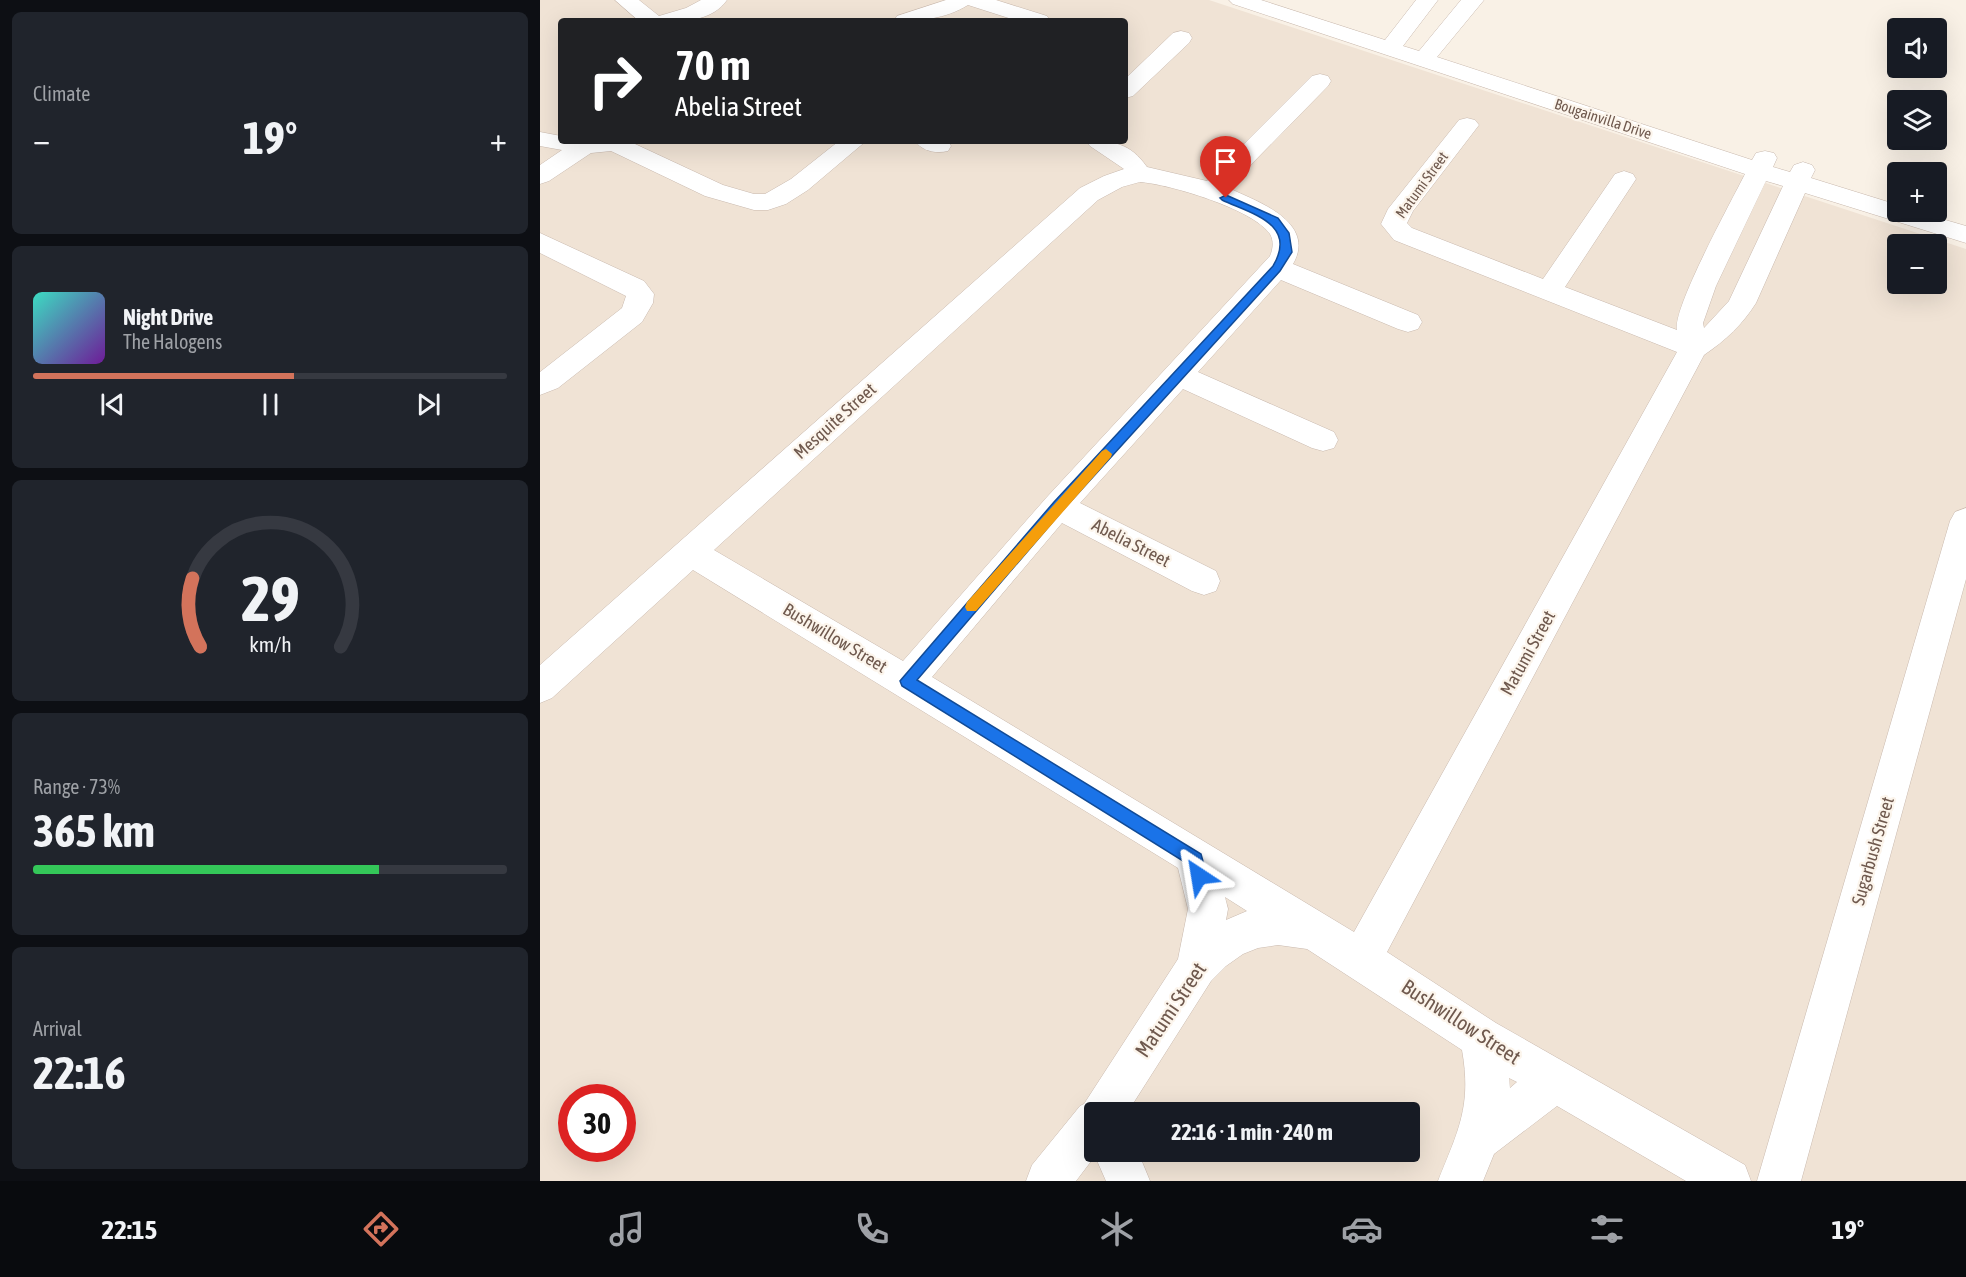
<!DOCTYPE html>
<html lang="en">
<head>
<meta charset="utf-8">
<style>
  body { margin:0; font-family:"Asap Condensed",sans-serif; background:#20242c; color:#f1f3f6; height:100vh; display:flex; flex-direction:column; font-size:22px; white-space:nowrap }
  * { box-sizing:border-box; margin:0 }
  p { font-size:20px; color:#9ea1a6 }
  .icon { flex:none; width:33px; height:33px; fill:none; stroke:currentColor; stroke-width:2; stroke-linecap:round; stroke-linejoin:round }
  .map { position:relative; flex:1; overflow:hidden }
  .side { display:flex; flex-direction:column; gap:12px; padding:12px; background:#0d0f14; width:540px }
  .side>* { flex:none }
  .guide { position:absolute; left:18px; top:18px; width:570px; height:126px; border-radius:6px; box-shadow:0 6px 24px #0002; background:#202124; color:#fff; overflow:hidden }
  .tools { position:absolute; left:1347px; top:18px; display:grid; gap:12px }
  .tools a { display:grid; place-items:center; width:60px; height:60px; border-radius:6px; background:#171b24; box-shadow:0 6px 24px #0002; font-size:30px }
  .speed { position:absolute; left:18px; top:1084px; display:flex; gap:12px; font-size:30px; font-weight:700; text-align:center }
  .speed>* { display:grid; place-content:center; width:78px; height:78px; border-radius:50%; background:#171b24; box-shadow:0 6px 24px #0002; line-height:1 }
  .speed .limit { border:9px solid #d22; background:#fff; color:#111 }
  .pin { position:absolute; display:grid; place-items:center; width:51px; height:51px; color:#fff; margin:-62px -26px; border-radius:50% 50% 50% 0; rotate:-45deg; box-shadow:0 0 6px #0007 }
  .pin .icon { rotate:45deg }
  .me { position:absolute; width:66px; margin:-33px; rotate:327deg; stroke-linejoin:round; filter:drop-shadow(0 0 4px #0008) }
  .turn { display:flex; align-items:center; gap:21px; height:126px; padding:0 18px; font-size:27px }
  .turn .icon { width:78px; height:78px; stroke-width:2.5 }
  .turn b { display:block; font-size:42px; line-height:51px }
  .big { font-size:45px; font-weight:700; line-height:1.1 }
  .side .card { flex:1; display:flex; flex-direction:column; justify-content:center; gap:9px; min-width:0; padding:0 21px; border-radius:9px; background:#20242c }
  .side .dial { align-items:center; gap:0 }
  .dial svg { height:156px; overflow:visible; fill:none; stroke:#363941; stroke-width:7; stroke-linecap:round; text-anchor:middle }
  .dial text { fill:#f1f3f6; stroke:none }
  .song { display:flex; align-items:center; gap:18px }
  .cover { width:72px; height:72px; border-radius:9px; background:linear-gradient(135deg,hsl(170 70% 55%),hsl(280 70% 35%)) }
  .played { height:6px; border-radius:3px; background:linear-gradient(90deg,#d3735b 55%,#363941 55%) }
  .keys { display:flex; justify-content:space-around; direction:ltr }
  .heat { display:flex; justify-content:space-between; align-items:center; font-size:33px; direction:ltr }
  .charge { height:9px; border-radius:4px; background:linear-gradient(90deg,#34c759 73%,#363941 0) }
  .trip { position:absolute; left:544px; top:1102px; width:336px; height:60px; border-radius:6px; background:#171b24; box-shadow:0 6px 24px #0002; font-weight:700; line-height:60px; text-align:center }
  .dock { display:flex; height:96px; justify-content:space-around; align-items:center; background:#090b0e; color:#9ea1a6 }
  .dock .icon { width:42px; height:42px }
  .dock .active { color:#d3735b }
  .dock b { font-size:27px; color:#f1f3f6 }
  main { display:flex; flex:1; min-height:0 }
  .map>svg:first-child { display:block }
</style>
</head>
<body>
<main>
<section class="side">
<div class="card"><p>Climate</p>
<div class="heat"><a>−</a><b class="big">19°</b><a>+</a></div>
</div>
<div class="card">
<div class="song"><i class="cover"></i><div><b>Night Drive</b><p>The Halogens</p></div></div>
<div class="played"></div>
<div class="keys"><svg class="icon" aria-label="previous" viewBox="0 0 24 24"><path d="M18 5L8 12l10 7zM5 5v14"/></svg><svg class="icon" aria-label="pause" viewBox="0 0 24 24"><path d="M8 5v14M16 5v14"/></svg><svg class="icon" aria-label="next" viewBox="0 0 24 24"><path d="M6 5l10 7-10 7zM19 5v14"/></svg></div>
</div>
<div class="card dial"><svg viewBox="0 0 100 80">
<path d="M14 69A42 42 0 1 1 86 69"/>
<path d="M14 69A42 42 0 0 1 10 34" stroke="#d3735b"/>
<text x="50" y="56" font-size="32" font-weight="700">29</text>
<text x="50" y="72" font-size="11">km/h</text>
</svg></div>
<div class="card"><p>Range · 73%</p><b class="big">365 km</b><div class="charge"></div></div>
<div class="card"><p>Arrival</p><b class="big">22:16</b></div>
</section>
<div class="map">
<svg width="1426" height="1181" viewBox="0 0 1426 1181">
  <rect width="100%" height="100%" fill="#f9f1e6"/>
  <path fill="#f0e3d5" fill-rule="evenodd" d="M0,0H669L1426,249V1181H0ZM21,21H585V141H21ZM1358,244H1396V284H1358ZM32,1098H82V1149H32ZM555,1113H870V1152H555Z"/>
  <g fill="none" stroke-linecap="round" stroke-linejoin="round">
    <g stroke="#c9b9ae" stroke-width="1">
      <g id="street">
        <path d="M75,0H99L119,16L146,8L161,0H187C168,27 127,21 99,21Z"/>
        <path d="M406,0H456L507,16L510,21H478L428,5C405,19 381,21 354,21L357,16Z"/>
        <path d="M689,0H721L845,40L876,0H898L863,46L879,51L921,0H944L897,57L1212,160L1216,153L1225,151L1234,153L1237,158L1233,167L1250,172L1254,165L1263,162L1272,165L1275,170L1271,178L1358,205V212H1378L1426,226V243L1265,193L1216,303C1202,325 1186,340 1164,355L847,952L956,1023L1205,1165L1211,1181H1146L1017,1106L954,1154L943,1181H898C918,1131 932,1106 922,1050L767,949L738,945L718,948L703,954L686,966L671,981L587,1113H555V1152H598L610,1181H566L555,1156L536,1181H486L492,1165L540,1106L544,1104L638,959L648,909L638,868L153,570L12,698L0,703V665L540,188L564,176L584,169L550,146L546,141C574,141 590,143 607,167L667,181L772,76L780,74L788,76L791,81L788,86L688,188C717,201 777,222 753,264L878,315L882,322L878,329L868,332L858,329L741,280L658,372L794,432L798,440L794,448L783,451L772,448L643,389L540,503L676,571L680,581L676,591L664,595L652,591L522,523L392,677L814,932L1137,352L854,240L841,224L848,209L919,120L927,118L935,120L939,125L873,211L867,223L872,228L1003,279L1075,174L1084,171L1093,174L1096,179L1025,287L1137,330C1132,309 1192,200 1205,174L693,4ZM1226,181L1243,186L1189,301L1164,328L1163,323L1176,286ZM600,182C629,184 713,209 730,234C734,241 733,249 730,256L507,497L363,661L174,550L558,200L582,187ZM685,897L707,911L686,920L688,909ZM969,1078L977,1082L970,1088Z"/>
        <path d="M641,31L649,33L652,38L649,43L593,96L585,98V79L633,33Z"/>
        <path d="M0,132L21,136V141H97L95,144L183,185L214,194H225L251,179L299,141H326L268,190L246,204L228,210H214L165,196L71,151L51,153L9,181L0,184V165L22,150L0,146Z"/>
        <path d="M375,141H408L411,146L408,151C396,154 382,151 375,141Z"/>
        <path d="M0,233L104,281L114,294L113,303L102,322L18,388L0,395V372L82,308L86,296L0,253Z"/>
        <path d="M1426,508V579L1261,1181H1217L1410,521L1415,512Z"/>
      </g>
    </g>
    <use href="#street" fill="#fff" fill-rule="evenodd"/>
  </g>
  <path fill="#1a73e8" stroke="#114b97" stroke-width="1.5" d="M686,195L738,218L749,233L752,252L740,271L523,510L377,680L661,854L667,876L665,881L659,884L654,881L648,864L362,686L360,681L514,502L733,266C758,224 712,214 682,200L680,198Z"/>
  <path fill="#f59e0b" d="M566,449L572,454L571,457L436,611H427L425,607L427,602L562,451Z"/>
  <g text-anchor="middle" stroke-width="4.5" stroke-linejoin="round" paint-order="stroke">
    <g font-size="15" fill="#6f594e" stroke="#fcf5ec">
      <text transform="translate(1063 119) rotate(18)" y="5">Bougainvilla Drive</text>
      <text transform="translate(882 185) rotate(-54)" y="5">Matumi Street</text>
    </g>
    <g font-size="18" fill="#6f594e" stroke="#fcf5ec">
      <text transform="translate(295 421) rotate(-42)" y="6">Mesquite Street</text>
      <text transform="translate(591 543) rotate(27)" y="6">Abelia Street</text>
      <text transform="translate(295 638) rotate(31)" y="6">Bushwillow Street</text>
      <text transform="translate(988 653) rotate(-61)" y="6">Matumi Street</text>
      <text transform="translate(1333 851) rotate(-74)" y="6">Sugarbush Street</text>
    </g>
    <g font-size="21" fill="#6f594e" stroke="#fcf5ec">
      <text transform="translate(631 1010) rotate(-56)" y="7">Matumi Street</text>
      <text transform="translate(921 1022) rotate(33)" y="7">Bushwillow Street</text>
    </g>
  </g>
</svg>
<div class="tools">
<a><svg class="icon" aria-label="sound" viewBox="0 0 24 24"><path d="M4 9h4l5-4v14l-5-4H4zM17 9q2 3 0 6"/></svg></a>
<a><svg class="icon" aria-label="layers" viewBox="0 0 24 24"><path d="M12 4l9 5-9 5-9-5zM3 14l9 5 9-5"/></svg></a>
<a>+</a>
<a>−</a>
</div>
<div class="speed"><div class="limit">30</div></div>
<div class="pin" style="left:686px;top:198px;background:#d93025"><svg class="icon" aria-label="arrive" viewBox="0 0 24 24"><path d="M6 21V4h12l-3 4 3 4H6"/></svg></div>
<svg class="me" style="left:659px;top:876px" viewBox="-20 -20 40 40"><path d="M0-17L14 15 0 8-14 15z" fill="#1a73e8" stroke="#fff" stroke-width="4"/></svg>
<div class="trip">22:16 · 1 min · 240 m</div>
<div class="guide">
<div class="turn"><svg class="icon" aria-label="right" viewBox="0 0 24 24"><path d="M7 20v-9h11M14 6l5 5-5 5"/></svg><div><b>70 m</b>Abelia Street</div></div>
</div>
</div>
</main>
<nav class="dock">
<b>22:15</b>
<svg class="icon active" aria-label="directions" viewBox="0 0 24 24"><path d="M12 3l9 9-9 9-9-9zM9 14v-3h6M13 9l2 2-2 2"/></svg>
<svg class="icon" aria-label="music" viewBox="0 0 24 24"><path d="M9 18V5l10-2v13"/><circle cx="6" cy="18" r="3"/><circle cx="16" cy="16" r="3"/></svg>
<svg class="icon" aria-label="phone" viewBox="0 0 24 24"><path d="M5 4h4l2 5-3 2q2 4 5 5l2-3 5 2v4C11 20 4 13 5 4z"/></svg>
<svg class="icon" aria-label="climate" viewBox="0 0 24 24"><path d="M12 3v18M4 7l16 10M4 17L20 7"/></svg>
<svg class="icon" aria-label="car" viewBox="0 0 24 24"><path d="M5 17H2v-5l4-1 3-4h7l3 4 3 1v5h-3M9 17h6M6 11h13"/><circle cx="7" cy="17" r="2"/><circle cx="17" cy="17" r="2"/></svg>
<svg class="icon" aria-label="filters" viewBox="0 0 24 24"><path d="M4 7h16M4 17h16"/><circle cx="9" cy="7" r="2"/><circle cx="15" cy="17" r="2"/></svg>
<b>19°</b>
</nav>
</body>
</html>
